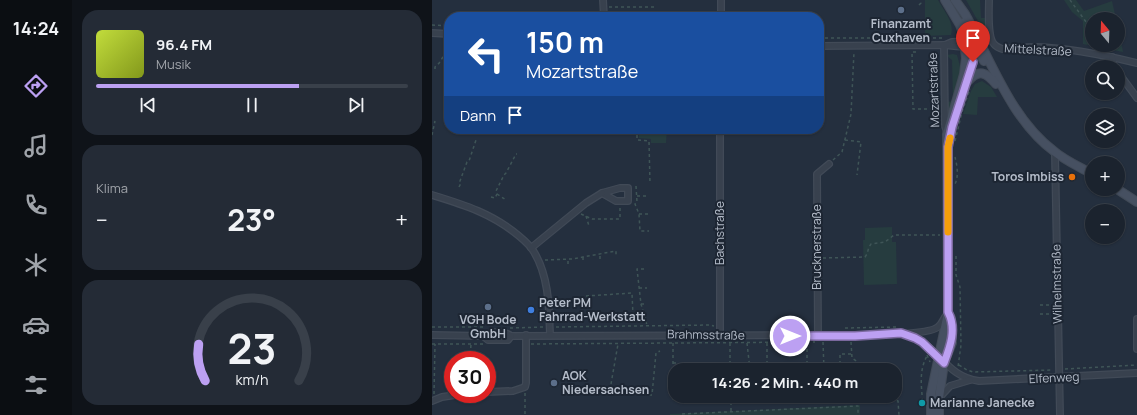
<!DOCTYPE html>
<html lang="de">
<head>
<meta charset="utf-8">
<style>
  body { margin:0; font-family:Manrope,sans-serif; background:#242b36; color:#f1f3f6; height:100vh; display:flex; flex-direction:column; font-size:15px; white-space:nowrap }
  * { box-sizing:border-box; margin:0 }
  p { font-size:13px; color:#a0a4aa }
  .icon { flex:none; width:22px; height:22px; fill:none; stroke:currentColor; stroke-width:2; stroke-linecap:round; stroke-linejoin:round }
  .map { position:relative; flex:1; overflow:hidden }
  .sheet { display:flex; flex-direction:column; gap:10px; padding:10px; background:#0f1319; width:360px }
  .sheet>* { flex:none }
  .top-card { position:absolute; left:12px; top:12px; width:380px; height:122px; border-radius:16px; box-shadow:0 1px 3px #0004,0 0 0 1px #39404a; background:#1a4fa0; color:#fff; overflow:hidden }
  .needle { width:26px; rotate:341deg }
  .fabs { position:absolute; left:653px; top:12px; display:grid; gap:8px }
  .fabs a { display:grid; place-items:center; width:40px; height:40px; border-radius:50%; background:#1b232e; box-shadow:0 1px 3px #0004,0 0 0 1px #39404a; font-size:20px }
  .speed { position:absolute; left:12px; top:351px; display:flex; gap:8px; font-size:20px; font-weight:700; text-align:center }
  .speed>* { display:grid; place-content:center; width:52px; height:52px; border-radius:50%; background:#1b232e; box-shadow:0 1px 3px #0004,0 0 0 1px #39404a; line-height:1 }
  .speed .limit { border:6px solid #d22; background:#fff; color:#111 }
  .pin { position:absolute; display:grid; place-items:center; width:34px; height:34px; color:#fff; margin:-41px -17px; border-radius:50% 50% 50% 0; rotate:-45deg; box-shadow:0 0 4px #0007 }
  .pin .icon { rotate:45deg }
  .me { position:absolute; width:44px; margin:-22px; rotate:90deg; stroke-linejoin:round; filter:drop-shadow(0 0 3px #0008) }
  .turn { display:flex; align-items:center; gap:14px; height:84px; padding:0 16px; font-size:18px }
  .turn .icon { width:52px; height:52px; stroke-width:2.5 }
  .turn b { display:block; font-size:28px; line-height:34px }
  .then { display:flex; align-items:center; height:38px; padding:0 16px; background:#0003; gap:8px; font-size:15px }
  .big { font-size:30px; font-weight:700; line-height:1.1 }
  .sheet .card { flex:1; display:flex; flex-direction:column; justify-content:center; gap:6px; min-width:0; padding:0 14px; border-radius:16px; background:#242b36 }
  .sheet .dial { align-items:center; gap:0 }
  .dial svg { height:104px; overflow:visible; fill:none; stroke:#39404a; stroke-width:7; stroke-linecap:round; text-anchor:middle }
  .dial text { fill:#f1f3f6; stroke:none }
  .song { display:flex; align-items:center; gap:12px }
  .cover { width:48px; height:48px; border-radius:6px; background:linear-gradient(135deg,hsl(70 70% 55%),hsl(70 70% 35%)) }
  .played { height:4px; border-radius:2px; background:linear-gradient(90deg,#bca0f2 65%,#39404a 65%) }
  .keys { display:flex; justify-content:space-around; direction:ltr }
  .heat { display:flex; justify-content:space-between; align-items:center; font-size:22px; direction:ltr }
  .trip { position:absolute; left:236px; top:363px; width:234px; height:40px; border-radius:16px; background:#1b232e; box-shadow:0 1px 3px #0004,0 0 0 1px #39404a; font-weight:700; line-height:40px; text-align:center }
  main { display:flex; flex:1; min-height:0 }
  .menu { display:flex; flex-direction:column; width:72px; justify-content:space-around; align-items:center; background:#0b0e12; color:#a0a4aa }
  .menu .icon { width:28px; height:28px }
  .menu .current { color:#bca0f2 }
  .menu b { font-size:18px; color:#f1f3f6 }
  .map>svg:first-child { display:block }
</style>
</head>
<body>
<main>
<nav class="menu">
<b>14:24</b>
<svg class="icon current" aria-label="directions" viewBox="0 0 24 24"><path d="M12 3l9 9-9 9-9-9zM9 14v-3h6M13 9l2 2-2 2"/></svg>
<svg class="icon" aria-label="music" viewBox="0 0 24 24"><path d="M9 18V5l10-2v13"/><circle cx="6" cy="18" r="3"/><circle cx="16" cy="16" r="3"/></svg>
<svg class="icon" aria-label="phone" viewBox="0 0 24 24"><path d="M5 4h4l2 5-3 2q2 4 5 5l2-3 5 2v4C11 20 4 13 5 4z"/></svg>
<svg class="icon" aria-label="climate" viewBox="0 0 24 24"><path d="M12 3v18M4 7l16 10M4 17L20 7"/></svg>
<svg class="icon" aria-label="car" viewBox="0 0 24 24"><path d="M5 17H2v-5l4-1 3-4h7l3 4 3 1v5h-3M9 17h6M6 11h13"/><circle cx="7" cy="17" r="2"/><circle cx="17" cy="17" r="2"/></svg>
<svg class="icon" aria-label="filters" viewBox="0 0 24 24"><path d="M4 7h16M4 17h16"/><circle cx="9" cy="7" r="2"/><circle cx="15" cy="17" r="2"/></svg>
</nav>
<section class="sheet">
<div class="card">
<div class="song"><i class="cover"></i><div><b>96.4 FM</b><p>Musik</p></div></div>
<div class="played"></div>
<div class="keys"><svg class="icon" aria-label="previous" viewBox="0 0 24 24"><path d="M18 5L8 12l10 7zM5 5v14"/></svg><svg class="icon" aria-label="pause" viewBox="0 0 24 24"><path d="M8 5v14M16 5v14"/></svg><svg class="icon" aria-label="next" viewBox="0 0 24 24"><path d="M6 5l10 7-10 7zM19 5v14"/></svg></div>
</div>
<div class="card"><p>Klima</p>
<div class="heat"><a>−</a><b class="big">23°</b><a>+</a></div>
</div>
<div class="card dial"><svg viewBox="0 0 100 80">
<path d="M14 69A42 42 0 1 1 86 69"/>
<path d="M14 69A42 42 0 0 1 9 41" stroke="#bca0f2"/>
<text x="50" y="56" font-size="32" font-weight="700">23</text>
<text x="50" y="72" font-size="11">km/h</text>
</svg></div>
</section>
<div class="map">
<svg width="705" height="415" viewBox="0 0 705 415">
  <rect width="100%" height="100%" fill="#242f3e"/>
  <g fill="#263c3f">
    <path d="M493,0H506C512,11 523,23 519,35L493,36Z"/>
    <path d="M534,0H548L549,18H554L555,37Z"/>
    <path d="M632,0H644L652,11L680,1L684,19H660V45H686V27L691,52L651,44V21L640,12Z"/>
    <path d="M521,54L525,55L528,66L531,67L515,124V102L521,101L520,60L515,56V55Z"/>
    <path d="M550,81L559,87L565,97H546L545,115L531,114L539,91L543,84Z"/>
    <path d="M207,129H235L234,143H219V139L207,138Z"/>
    <path d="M460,227V242H464L465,284L432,285L431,240H433V228Z"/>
    <path d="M428,405V415H238V414Z"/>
  </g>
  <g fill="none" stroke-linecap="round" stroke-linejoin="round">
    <g stroke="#414a57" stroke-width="8">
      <g id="street">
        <path d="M171,0L172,17"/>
        <path d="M557,0C557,10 555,37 562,44C564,47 568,48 570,49C582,48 593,47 604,47C638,48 672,55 705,63"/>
        <path d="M289,17V0"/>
        <path d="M0,33L17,34"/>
        <path d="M512,45L513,126L515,132"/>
        <path d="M513,45L520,42L536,41"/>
        <path d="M387,46L512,45L532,47L546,46"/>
        <path d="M680,57L682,67"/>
        <path d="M686,72L705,98"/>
        <path d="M288,129V336"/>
        <path d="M623,153L628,415"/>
        <path d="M188,188H196V201H184L170,193Z"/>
        <path d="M0,195C33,205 61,214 87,236C93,241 99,246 102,252C117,277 117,307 118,335"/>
        <path d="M99,248L154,203L170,193"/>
        <path d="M705,319V349"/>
        <path d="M471,334C478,336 483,338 489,341C511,356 518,377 547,381L705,373"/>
        <path d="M0,335L51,336C58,331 73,331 79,336L423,335C439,335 496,335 506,327C510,324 511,320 513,317"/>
        <path d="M51,336L56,340H76L79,336"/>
        <path d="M386,336L385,174L397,164"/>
        <path d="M55,392L81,391L93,387L94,383V335"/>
        <path d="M507,398L518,386L538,380"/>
        <path d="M0,401L10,397L30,394"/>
      </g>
    </g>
    <g stroke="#414a57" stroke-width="10">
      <g id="secondary">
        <path d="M523,0L533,14C559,60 579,120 623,152C634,161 648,167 660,174"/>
        <path d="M531,23L552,61"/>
        <path d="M536,81C547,69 554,72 564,84"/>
        <path d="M534,83L541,62L543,46"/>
        <path d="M685,189L705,202"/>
        <path d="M499,415V394L516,313L515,134L532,74L534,58L531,33L528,25L513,0"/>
        <path d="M507,415V398L512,363L520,343L519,318L517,315"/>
      </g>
    </g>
    <g stroke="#3f5557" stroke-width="1.5" stroke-dasharray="3 3" stroke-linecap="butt">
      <path d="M638,0L660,30"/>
      <path d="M487,5L489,3V0"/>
      <path d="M177,7H225"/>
      <path d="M0,25L17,26"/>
      <path d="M387,38H513"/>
      <path d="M671,45L675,50"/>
      <path d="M484,52H480L481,109H508"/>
      <path d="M3,69V67C11,61 14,50 15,41"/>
      <path d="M205,129V140L217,141L218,184"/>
      <path d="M0,135L3,121"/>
      <path d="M413,140L429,142L425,175"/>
      <path d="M523,141L530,112L538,89"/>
      <path d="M523,157C525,165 527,176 523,184"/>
      <path d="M401,160L410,152L419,114L422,52"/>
      <path d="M204,186L205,202L203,204L207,214L208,231H217"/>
      <path d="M27,187L29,183L28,181L35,162L37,161L44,140H46"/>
      <path d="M65,194L74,200"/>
      <path d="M205,196H215"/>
      <path d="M59,197L63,198L65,194L64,191L72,175L74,173L84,154H85"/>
      <path d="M149,214L160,219H188V207"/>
      <path d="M207,214H217"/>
      <path d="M154,216L157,226"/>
      <path d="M524,256V275L528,287L529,345L526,367"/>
      <path d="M151,257V261"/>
      <path d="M391,258L433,257L435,254L437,247L439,244L453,242L462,235H508"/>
      <path d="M168,259V254"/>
      <path d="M113,260L140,259L184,251V256"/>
      <path d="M136,264V259"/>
      <path d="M212,269H205L209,304L215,325"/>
      <path d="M207,288H215"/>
      <path d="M154,296L200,293L201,315"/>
      <path d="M209,304H215"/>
      <path d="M608,305H620"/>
      <path d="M608,314H620"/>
      <path d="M0,327H54"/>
      <path d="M124,327L278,325L282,326"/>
      <path d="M78,328L112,327"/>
      <path d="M413,328L465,327"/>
      <path d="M391,342L392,370"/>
      <path d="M419,342L420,358L426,362L427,370"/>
      <path d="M241,343V399H245"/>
      <path d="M298,343V370"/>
      <path d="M315,343L318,370"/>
      <path d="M335,343V370"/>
      <path d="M0,344H51"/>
      <path d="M99,344L383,342"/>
      <path d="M495,355L498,362"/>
      <path d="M38,360L39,344"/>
      <path d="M241,363H245"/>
      <path d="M527,365L535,370L541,372L621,370"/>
      <path d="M633,369L705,365"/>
      <path d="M375,370V342"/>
      <path d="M408,370V354H420"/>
      <path d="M179,384L186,344"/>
      <path d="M463,389L464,400L466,401L467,415"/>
      <path d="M93,393V415"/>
      <path d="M2,394L3,344"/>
      <path d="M217,395H220L224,353L228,351"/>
      <path d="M299,396V413"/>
      <path d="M295,397H304L308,396"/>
      <path d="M491,407C490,389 486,372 495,356"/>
      <path d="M250,414L426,406V415"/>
    </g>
    <use href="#street" stroke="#38414e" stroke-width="5.5"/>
    <use href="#secondary" stroke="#465061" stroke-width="8"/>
  </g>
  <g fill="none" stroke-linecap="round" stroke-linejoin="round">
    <g stroke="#7a689d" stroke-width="10">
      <path id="route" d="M358,336H423L469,333L483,338L490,342L512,363C518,347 525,329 516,312V147L520,127L541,62"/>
    </g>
    <use href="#route" stroke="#bca0f2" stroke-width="7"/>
    <path stroke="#f59e0b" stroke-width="7" d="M516,232V147L518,138"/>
  </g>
  <g fill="#5c6f8a" stroke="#1d2633" stroke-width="1.5">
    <circle cx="469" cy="10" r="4"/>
    <circle cx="56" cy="307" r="4"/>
    <circle cx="122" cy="383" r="4"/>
  </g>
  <circle fill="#e8710a" stroke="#1d2633" stroke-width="1.5" cx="640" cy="177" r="4"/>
  <circle fill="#3f7fe0" stroke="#1d2633" stroke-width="1.5" cx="99" cy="310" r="4"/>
  <circle fill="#0f9aa8" stroke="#1d2633" stroke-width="1.5" cx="490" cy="403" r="4"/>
  <g text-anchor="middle" stroke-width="4" stroke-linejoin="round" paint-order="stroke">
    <g font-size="12" font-weight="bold" fill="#b4bcc9" stroke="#1d2633" text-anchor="start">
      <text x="469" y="28" text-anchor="middle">Finanzamt<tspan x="469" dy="14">Cuxhaven</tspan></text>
      <text x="632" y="181" text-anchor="end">Toros Imbiss</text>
      <text x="107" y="307">Peter PM<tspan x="107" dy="14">Fahrrad-Werkstatt</tspan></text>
      <text x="56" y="324" text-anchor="middle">VGH Bode<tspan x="56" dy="14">GmbH</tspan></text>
      <text x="130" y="380">AOK<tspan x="130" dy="14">Niedersachsen</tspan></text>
      <text x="498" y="407">Marianne Janecke</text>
    </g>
    <g font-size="12" fill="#b4bcc9" stroke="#1d2633">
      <text transform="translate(606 50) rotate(3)" y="4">Mittelstraße</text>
      <text transform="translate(502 90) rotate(-92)" y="4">Mozartstraße</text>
      <text transform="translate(288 233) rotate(-90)" y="4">Bachstraße</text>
      <text transform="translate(385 247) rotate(-90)" y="4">Brucknerstraße</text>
      <text transform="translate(625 284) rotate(-91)" y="4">Wilhelmstraße</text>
      <text transform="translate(274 335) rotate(1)" y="4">Brahmsstraße</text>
      <text transform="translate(622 378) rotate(-3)" y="4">Elfenweg</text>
    </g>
  </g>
</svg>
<div class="fabs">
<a><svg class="needle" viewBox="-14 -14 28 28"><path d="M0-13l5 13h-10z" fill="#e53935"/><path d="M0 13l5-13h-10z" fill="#a0a4aa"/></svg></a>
<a><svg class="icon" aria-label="search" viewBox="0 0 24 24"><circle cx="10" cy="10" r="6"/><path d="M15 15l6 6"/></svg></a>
<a><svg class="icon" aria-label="layers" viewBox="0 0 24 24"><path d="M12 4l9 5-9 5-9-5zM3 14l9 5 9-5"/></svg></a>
<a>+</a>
<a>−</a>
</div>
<div class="speed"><div class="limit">30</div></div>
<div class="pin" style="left:541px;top:62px;background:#d93025"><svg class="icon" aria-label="arrive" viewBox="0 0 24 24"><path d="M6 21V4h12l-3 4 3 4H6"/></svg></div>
<svg class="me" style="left:358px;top:336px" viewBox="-20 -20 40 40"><circle r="17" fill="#bca0f2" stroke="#fff" stroke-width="3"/><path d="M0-11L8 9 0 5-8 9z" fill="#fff"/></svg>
<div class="trip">14:26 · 2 Min. · 440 m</div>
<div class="top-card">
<div class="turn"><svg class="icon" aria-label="left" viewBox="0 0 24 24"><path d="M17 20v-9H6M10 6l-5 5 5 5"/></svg><div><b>150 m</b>Mozartstraße</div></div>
<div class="then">Dann<svg class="icon" aria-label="arrive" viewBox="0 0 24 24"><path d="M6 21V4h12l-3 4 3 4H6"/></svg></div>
</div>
</div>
</main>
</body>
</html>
